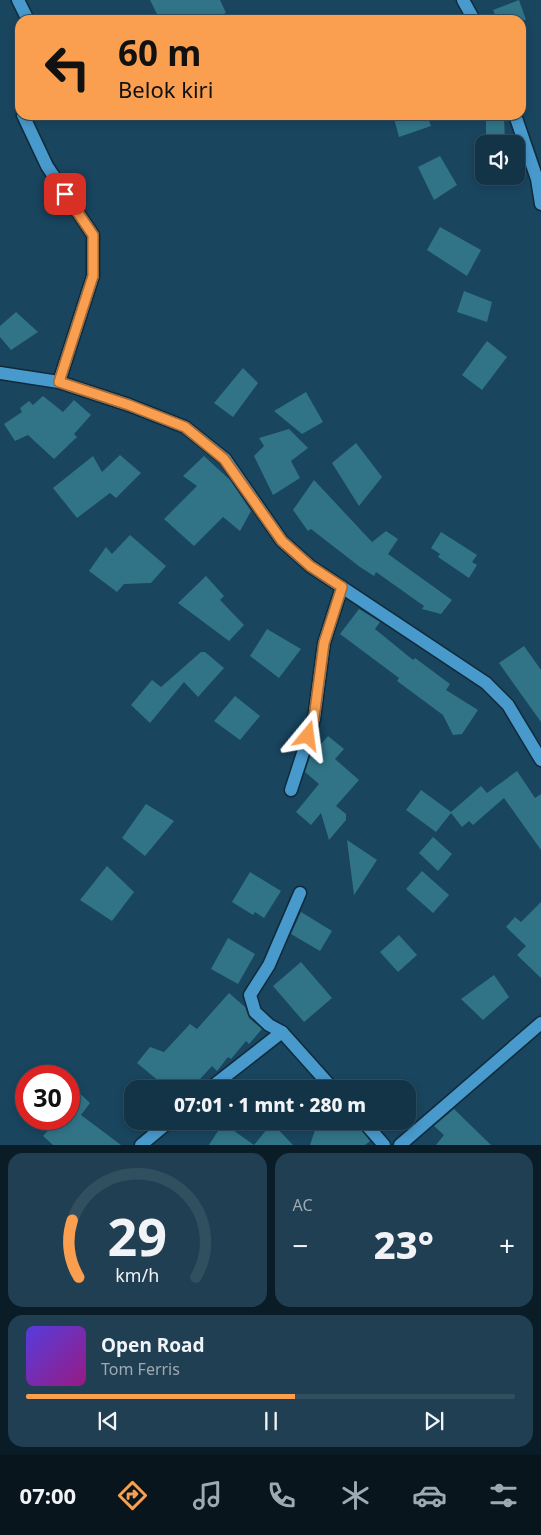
<!DOCTYPE html>
<html lang="id">
<head>
<meta charset="utf-8">
<style>
  body { margin:0; font-family:"Noto Sans",sans-serif; background:#203f52; color:#f1f3f6; height:100vh; display:flex; flex-direction:column; font-size:19px; white-space:nowrap }
  * { box-sizing:border-box; margin:0 }
  p { font-size:16px; color:#9daab4 }
  .icon { flex:none; width:28px; height:28px; fill:none; stroke:currentColor; stroke-width:2; stroke-linecap:round; stroke-linejoin:round }
  .map { position:relative; height:1145px; overflow:hidden }
  .sheet { display:flex; flex-direction:column; gap:8px; padding:8px; background:#0a1d27; flex:1 }
  .sheet>* { flex:none }
  .banner { position:absolute; left:15px; top:15px; width:511px; height:105px; border-radius:15px; box-shadow:0 2px 8px #0003,0 0 0 1px #324f60; background:#fa9f4f; color:#111; overflow:hidden }
  .controls { position:absolute; left:475px; top:135px; display:grid; gap:10px }
  .controls a { display:grid; place-items:center; width:50px; height:50px; border-radius:10px; background:#133447; box-shadow:0 2px 8px #0003,0 0 0 1px #324f60; font-size:25px }
  .speed { position:absolute; left:15px; top:1065px; display:flex; gap:10px; font-size:25px; font-weight:700; text-align:center }
  .speed>* { display:grid; place-content:center; width:65px; height:65px; border-radius:50%; background:#133447; box-shadow:0 2px 8px #0003,0 0 0 1px #324f60; line-height:1 }
  .speed .limit { border:8px solid #d22; background:#fff; color:#111 }
  .pin { position:absolute; display:grid; place-items:center; width:42px; height:42px; color:#fff; margin:-21px; border-radius:10px; box-shadow:0 2px 8px #0006 }
  .me { position:absolute; width:55px; margin:-28px; rotate:16deg; stroke-linejoin:round; filter:drop-shadow(0 0 4px #0008) }
  .turn { display:flex; align-items:center; gap:18px; height:105px; padding:0 20px; font-size:22px }
  .turn .icon { width:65px; height:65px; stroke-width:2.5 }
  .turn b { display:block; font-size:35px; line-height:42px }
  .big { font-size:38px; font-weight:800; line-height:1.1 }
  .sheet .card { flex:1; display:flex; flex-direction:column; justify-content:center; gap:8px; min-width:0; padding:0 18px; border-radius:15px; background:#203f52 }
  .sheet .dial { align-items:center; gap:0 }
  .dial svg { height:130px; overflow:visible; fill:none; stroke:#324f60; stroke-width:7; stroke-linecap:round; text-anchor:middle }
  .dial text { fill:#f1f3f6; stroke:none }
  .song { display:flex; align-items:center; gap:15px }
  .cover { width:60px; height:60px; border-radius:8px; background:linear-gradient(135deg,hsl(250 70% 55%),hsl(310 70% 35%)) }
  .played { height:5px; border-radius:2px; background:linear-gradient(90deg,#fa9f4f 55%,#324f60 55%) }
  .keys { display:flex; justify-content:space-around; direction:ltr }
  .heat { display:flex; justify-content:space-between; align-items:center; font-size:28px; direction:ltr }
  .sheet .tiles { flex:1; display:grid; gap:8px; grid-template-columns:1fr 1fr }
  .card:last-child { grid-column:span 2 }
  .trip { position:absolute; left:124px; top:1080px; width:292px; height:50px; border-radius:15px; background:#133447; box-shadow:0 2px 8px #0003,0 0 0 1px #324f60; font-weight:800; line-height:50px; text-align:center }
  .menu { display:flex; height:80px; justify-content:space-around; align-items:center; background:#08151c; color:#9daab4 }
  .menu .icon { width:35px; height:35px }
  .menu .active { color:#fa9f4f }
  .menu b { font-size:22px; color:#f1f3f6 }
  .map>svg:first-child { display:block }
</style>
</head>
<body>
<div class="map">
<svg width="541" height="1145" viewBox="0 0 541 1145">
  <rect width="100%" height="100%" fill="#19455f"/>
  <g fill="#317487">
    <path d="M150,0H220L226,13L208,20H160Z"/>
    <path d="M519,0L526,20H497L493,10Z"/>
    <path d="M393,115H427L431,126L399,137Z"/>
    <path d="M486,115H504L505,144H486Z"/>
    <path d="M440,156L457,185L434,200L418,167Z"/>
    <path d="M440,227L481,250L467,276L427,250Z"/>
    <path d="M464,291L492,302L487,322L457,312Z"/>
    <path d="M16,312L38,332L11,350L0,337V326Z"/>
    <path d="M487,341L507,357L482,390L462,375Z"/>
    <path d="M243,368L258,383L233,417L214,403Z"/>
    <path d="M306,392L323,422L302,434L274,411Z"/>
    <path d="M43,396L63,412L74,400L91,415L74,434L77,437L54,459L28,435L15,441L4,424L22,412L20,408L29,401L33,405Z"/>
    <path d="M289,429L308,448L291,461L300,478L273,495L254,456L264,446L259,438Z"/>
    <path d="M356,443L382,477L359,506L332,463Z"/>
    <path d="M120,455L141,473L116,498L110,493L77,518L53,488L93,456L102,472Z"/>
    <path d="M204,456L230,480L251,511L240,531L223,517L194,546L164,519L197,486L183,476Z"/>
    <path d="M314,480L372,542L386,531L398,539L388,554L452,600L441,614L422,609L424,606L376,572L374,576L360,567L311,529L308,531L293,510Z"/>
    <path d="M441,532L477,555L472,562L477,565L469,578L438,557L440,554L431,548Z"/>
    <path d="M130,535L166,566L151,583L124,584L117,592L89,571L106,547L112,554Z"/>
    <path d="M206,576L224,596L220,600L244,625L229,641L178,603Z"/>
    <path d="M359,609L380,622L375,629L413,660L415,658L450,684L446,690L478,710L462,734L453,735L443,715L397,681L399,678L340,634Z"/>
    <path d="M267,629L301,649L279,678L250,656Z"/>
    <path d="M524,646L541,670V722L499,663Z"/>
    <path d="M201,652H205L224,668L198,697L184,682L150,723L131,705L152,680L161,687Z"/>
    <path d="M235,696L260,716L240,740L214,721Z"/>
    <path d="M328,736L344,749L335,759L359,780L336,806L346,814V820L329,840L321,813L311,825L296,812L319,784L305,772L310,757Z"/>
    <path d="M517,771L535,798L541,794V850L504,798L473,825L469,821L462,827L451,813L436,832L406,810L421,790L451,812L481,786L487,793Z"/>
    <path d="M146,804L174,821L145,856L122,838Z"/>
    <path d="M433,837L452,854L438,871L419,853Z"/>
    <path d="M347,840L377,860L354,895Z"/>
    <path d="M107,866L134,892L112,921L80,900Z"/>
    <path d="M422,871L449,895L433,913L406,889Z"/>
    <path d="M250,872L281,891L264,918L255,912L253,915L232,902Z"/>
    <path d="M541,902V978L517,955L526,946L506,927L515,917L521,922Z"/>
    <path d="M301,912L332,931L320,951L291,934Z"/>
    <path d="M399,935L417,955L398,972L380,952Z"/>
    <path d="M228,938L255,954L238,984L211,969Z"/>
    <path d="M301,962L332,998L304,1022L273,986Z"/>
    <path d="M494,975L509,997L483,1020L461,999Z"/>
    <path d="M229,993L245,1007L249,1018L262,1029L249,1044L246,1041L231,1059L228,1057L217,1071L212,1066L191,1089H172L166,1087L137,1063L150,1047L164,1052L190,1024L197,1029Z"/>
    <path d="M69,1083L90,1103L81,1115L121,1145H53L43,1136L59,1119H69Z"/>
    <path d="M454,1109L491,1145H436L444,1135L434,1126Z"/>
    <path d="M318,1121H355L370,1141L365,1145H310Z"/>
    <path d="M223,1123L254,1145L272,1123L293,1145H209Z"/>
  </g>
  <g fill="none" stroke-linecap="round" stroke-linejoin="round">
    <g stroke="#102a3a" stroke-width="15">
      <g id="minor">
        <path d="M18,0L28,20"/>
        <path d="M463,0L474,20"/>
        <path d="M23,115L47,166L93,235V276L59,382"/>
        <path d="M515,115L537,179L541,204"/>
        <path d="M0,373L59,382L129,405L185,427L225,459L282,541L310,566L486,683L508,705L541,760"/>
        <path d="M291,790L314,719L324,643L342,587"/>
        <path d="M300,893L269,965L250,995L255,1012L269,1025L282,1032L333,1089"/>
        <path d="M209,1089L282,1032"/>
        <path d="M363,1121L384,1145"/>
        <path d="M141,1145L170,1121"/>
        <path d="M400,1145L541,1023"/>
      </g>
    </g>
    <use href="#minor" stroke="#4899cc" stroke-width="12"/>
  </g>
  <g fill="none" stroke-linecap="round" stroke-linejoin="round">
    <g stroke="#a26733" stroke-width="12">
      <path id="route" d="M65,194L93,235V276L59,382L129,405L185,427L224,459L282,541L310,566L342,587L324,643L314,718L308,736"/>
    </g>
    <use href="#route" stroke="#fa9f4f" stroke-width="9"/>
  </g>
</svg>
<div class="controls">
<a><svg class="icon" aria-label="sound" viewBox="0 0 24 24"><path d="M4 9h4l5-4v14l-5-4H4zM17 9q2 3 0 6"/></svg></a>
</div>
<div class="speed"><div class="limit">30</div></div>
<div class="pin" style="left:65px;top:194px;background:#d93025"><svg class="icon" aria-label="arrive" viewBox="0 0 24 24"><path d="M6 21V4h12l-3 4 3 4H6"/></svg></div>
<svg class="me" style="left:308px;top:736px" viewBox="-20 -20 40 40"><path d="M0-17L14 15 0 8-14 15z" fill="#fa9f4f" stroke="#fff" stroke-width="4"/></svg>
<div class="trip">07:01 · 1 mnt · 280 m</div>
<div class="banner">
<div class="turn"><svg class="icon" aria-label="left" viewBox="0 0 24 24"><path d="M17 20v-9H6M10 6l-5 5 5 5"/></svg><div><b>60 m</b>Belok kiri</div></div>
</div>
</div>
<section class="sheet">
<div class="tiles">
<div class="card dial"><svg viewBox="0 0 100 80">
<path d="M14 69A42 42 0 1 1 86 69"/>
<path d="M14 69A42 42 0 0 1 10 34" stroke="#fa9f4f"/>
<text x="50" y="56" font-size="32" font-weight="700">29</text>
<text x="50" y="72" font-size="11">km/h</text>
</svg></div>
<div class="card"><p>AC</p>
<div class="heat"><a>−</a><b class="big">23°</b><a>+</a></div>
</div>
<div class="card">
<div class="song"><i class="cover"></i><div><b>Open Road</b><p>Tom Ferris</p></div></div>
<div class="played"></div>
<div class="keys"><svg class="icon" aria-label="previous" viewBox="0 0 24 24"><path d="M18 5L8 12l10 7zM5 5v14"/></svg><svg class="icon" aria-label="pause" viewBox="0 0 24 24"><path d="M8 5v14M16 5v14"/></svg><svg class="icon" aria-label="next" viewBox="0 0 24 24"><path d="M6 5l10 7-10 7zM19 5v14"/></svg></div>
</div>
</div>
</section>
<nav class="menu">
<b>07:00</b>
<svg class="icon active" aria-label="directions" viewBox="0 0 24 24"><path d="M12 3l9 9-9 9-9-9zM9 14v-3h6M13 9l2 2-2 2"/></svg>
<svg class="icon" aria-label="music" viewBox="0 0 24 24"><path d="M9 18V5l10-2v13"/><circle cx="6" cy="18" r="3"/><circle cx="16" cy="16" r="3"/></svg>
<svg class="icon" aria-label="phone" viewBox="0 0 24 24"><path d="M5 4h4l2 5-3 2q2 4 5 5l2-3 5 2v4C11 20 4 13 5 4z"/></svg>
<svg class="icon" aria-label="climate" viewBox="0 0 24 24"><path d="M12 3v18M4 7l16 10M4 17L20 7"/></svg>
<svg class="icon" aria-label="car" viewBox="0 0 24 24"><path d="M5 17H2v-5l4-1 3-4h7l3 4 3 1v5h-3M9 17h6M6 11h13"/><circle cx="7" cy="17" r="2"/><circle cx="17" cy="17" r="2"/></svg>
<svg class="icon" aria-label="filters" viewBox="0 0 24 24"><path d="M4 7h16M4 17h16"/><circle cx="9" cy="7" r="2"/><circle cx="15" cy="17" r="2"/></svg>
</nav>
</body>
</html>
